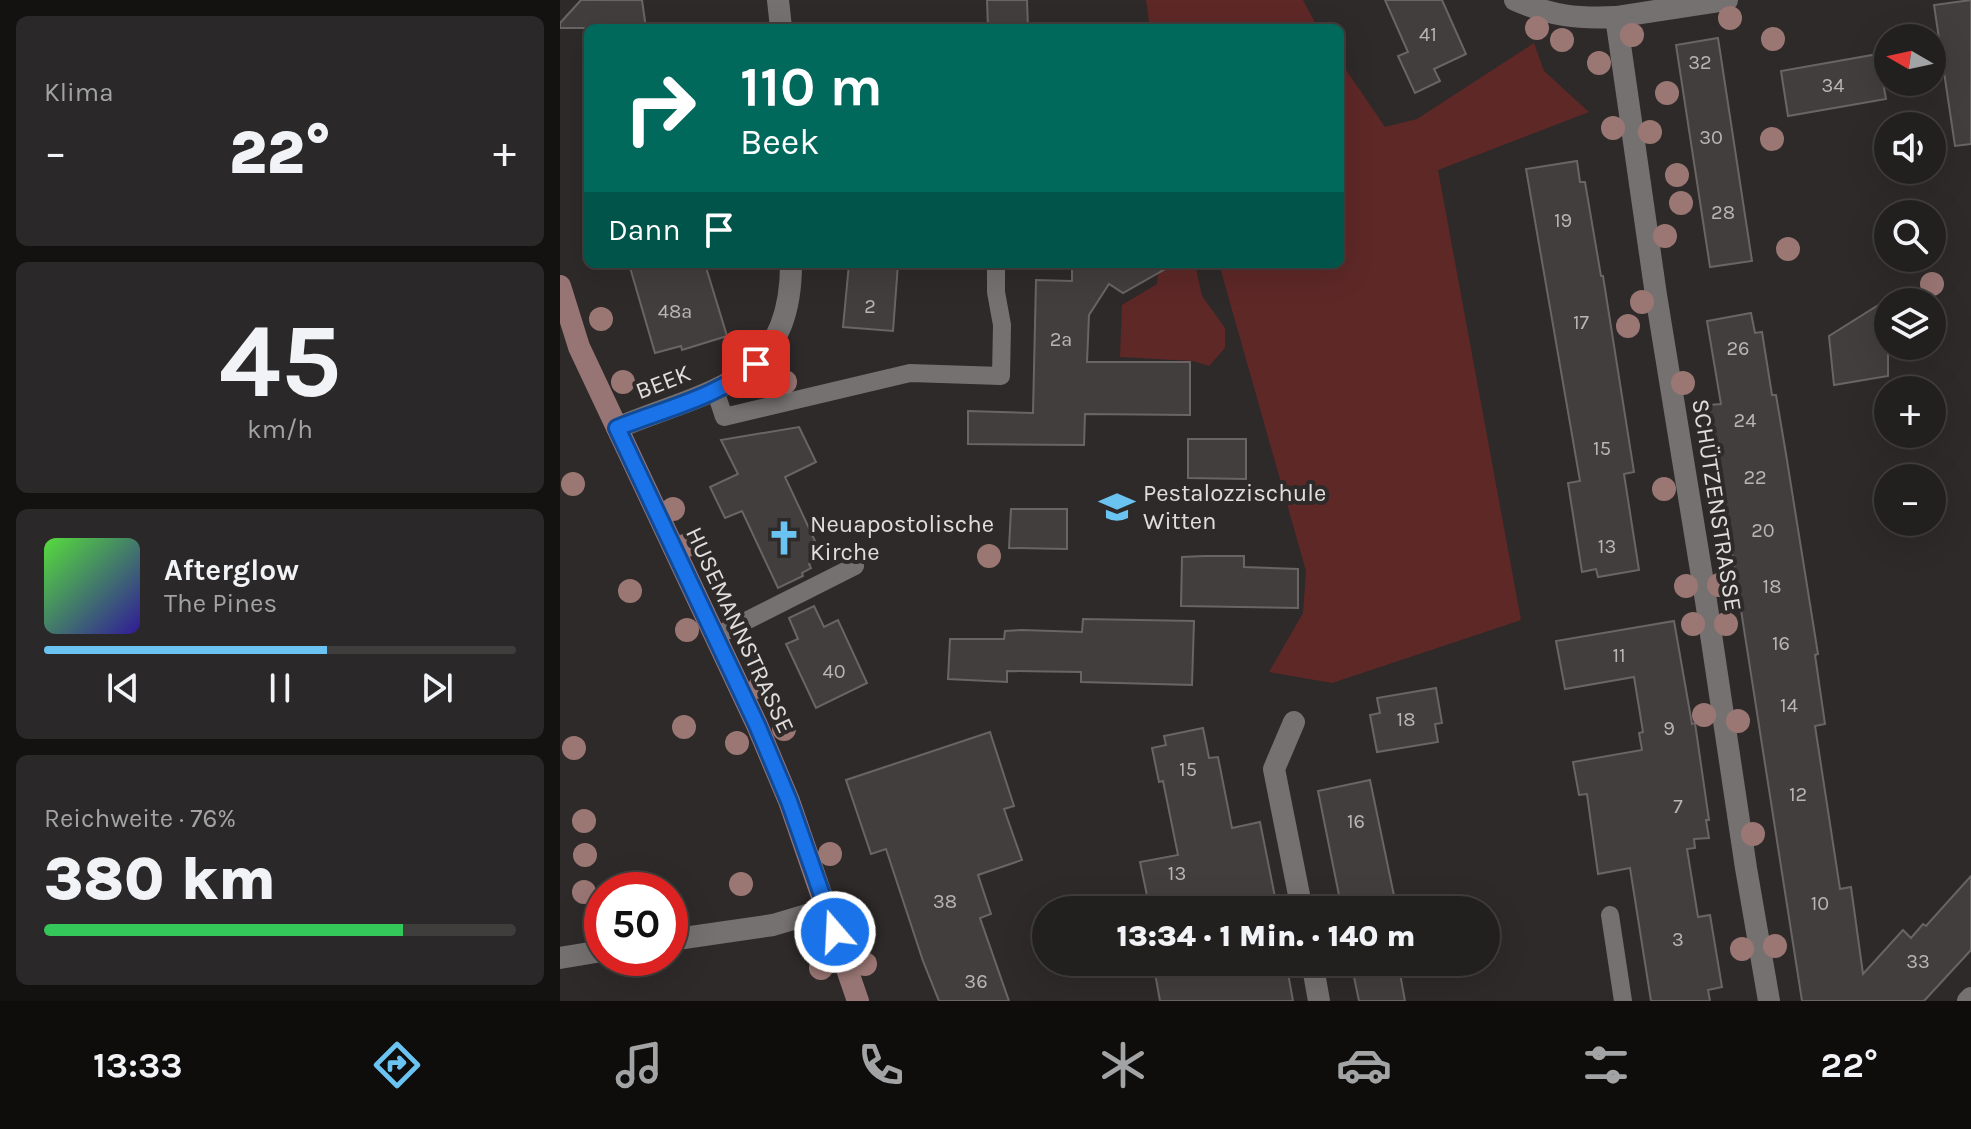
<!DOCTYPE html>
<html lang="de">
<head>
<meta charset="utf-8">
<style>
  body { margin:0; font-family:Karla,sans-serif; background:#2a2828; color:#f1f3f6; height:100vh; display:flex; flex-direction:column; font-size:30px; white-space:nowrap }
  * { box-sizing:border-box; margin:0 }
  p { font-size:26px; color:#a2a3a4 }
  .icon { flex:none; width:44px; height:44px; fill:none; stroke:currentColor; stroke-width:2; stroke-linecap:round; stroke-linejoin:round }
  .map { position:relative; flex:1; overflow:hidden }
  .sheet { display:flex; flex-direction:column; gap:16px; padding:16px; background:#131211; width:560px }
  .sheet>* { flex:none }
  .guide { position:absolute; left:24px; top:24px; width:760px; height:244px; border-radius:12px; box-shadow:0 8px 32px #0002,0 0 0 2px #3f3e3d; background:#00695c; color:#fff; overflow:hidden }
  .needle { width:52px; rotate:279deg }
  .buttons { position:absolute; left:1314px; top:24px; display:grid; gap:16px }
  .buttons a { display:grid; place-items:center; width:72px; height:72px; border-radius:50%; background:#22201f; box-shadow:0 8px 32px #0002,0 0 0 2px #3f3e3d; font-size:40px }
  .speed { position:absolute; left:24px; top:872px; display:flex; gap:16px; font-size:40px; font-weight:700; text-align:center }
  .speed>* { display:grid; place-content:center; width:104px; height:104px; border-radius:50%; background:#22201f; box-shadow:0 8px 32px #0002,0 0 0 2px #3f3e3d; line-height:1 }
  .speed .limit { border:12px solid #d22; background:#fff; color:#111 }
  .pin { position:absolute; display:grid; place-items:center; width:68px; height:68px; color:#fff; margin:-34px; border-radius:16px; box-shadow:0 4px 12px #0006 }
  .me { position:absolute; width:88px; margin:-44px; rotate:341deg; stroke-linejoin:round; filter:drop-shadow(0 0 6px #0008) }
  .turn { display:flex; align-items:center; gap:28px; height:168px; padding:0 24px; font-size:36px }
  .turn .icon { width:104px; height:104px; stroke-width:2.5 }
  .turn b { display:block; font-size:56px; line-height:68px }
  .then { display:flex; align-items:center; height:76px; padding:0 24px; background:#0003; gap:16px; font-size:30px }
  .big { font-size:60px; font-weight:800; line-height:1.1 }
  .sheet .tile { flex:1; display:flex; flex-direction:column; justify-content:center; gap:12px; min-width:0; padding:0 28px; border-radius:12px; background:#2a2828 }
  .sheet .dial { align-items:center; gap:0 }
  .dial b { font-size:104px; line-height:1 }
  .song { display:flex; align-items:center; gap:24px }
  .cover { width:96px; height:96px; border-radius:12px; background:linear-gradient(135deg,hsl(110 70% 55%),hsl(250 70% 35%)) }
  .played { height:8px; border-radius:4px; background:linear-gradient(90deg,#6ac3f1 60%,#3f3e3d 60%) }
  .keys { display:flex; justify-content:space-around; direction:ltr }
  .heat { display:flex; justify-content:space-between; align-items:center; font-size:44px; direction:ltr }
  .charge { height:12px; border-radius:6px; background:linear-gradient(90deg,#34c759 76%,#3f3e3d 0) }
  .trip { position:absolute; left:472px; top:896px; width:468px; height:80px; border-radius:40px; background:#22201f; box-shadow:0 8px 32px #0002,0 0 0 2px #3f3e3d; font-weight:800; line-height:80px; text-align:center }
  .dock { display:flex; height:128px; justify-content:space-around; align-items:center; background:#0e0d0c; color:#a2a3a4 }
  .dock .icon { width:56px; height:56px }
  .dock .selected { color:#6ac3f1 }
  .dock b { font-size:36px; color:#f1f3f6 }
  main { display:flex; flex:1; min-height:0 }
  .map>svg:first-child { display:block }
</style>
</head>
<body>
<main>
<section class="sheet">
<div class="tile"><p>Klima</p>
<div class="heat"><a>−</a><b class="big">22°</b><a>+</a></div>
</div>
<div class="tile dial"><b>45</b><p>km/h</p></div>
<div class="tile">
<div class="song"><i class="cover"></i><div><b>Afterglow</b><p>The Pines</p></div></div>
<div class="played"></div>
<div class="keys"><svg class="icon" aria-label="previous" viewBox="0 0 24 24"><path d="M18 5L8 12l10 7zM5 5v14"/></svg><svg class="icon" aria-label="pause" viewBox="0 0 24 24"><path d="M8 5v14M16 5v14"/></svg><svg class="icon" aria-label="next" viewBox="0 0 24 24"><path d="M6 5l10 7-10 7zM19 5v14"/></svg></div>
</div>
<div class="tile"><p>Reichweite · 76%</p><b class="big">380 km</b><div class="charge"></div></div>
</section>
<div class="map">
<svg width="1411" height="1001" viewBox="0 0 1411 1001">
  <rect width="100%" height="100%" fill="#2e2a29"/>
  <g fill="#5e2827">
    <path d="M586,0H743L758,28H590Z"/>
    <path d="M974,43L984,71L1029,112L878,170L961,620L772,683L709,672L743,613L746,571L659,264H780V61L825,127L857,119Z"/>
    <path d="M599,264H635L642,296L665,328V348L649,366L633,361L560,357L562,305L597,284Z"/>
  </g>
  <g fill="#433e3e" stroke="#6a6565" stroke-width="2">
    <path d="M21,0H82L86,28H0V23Z"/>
    <path d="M427,0H467L468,28H428Z"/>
    <path d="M825,0H882L906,54L874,69L880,81L855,93L838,56L848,52Z"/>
    <path d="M1411,0V144L1395,146L1374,5Z"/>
    <path d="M1158,38L1192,261L1150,267L1116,45Z"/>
    <path d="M1318,54L1326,99L1228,116L1221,71Z"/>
    <path d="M1017,161L1020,182H1025L1041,276H1043L1074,472L1064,474L1079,570L1038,577L1036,569L1022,572L1008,483L1020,481L966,169Z"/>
    <path d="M69,264H145L167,336L122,350L121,346L95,353Z"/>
    <path d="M289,264H338L333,331L283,327Z"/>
    <path d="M512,264H614L563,293L549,284L529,315L527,362H630V415L525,414L524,445L408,444V411L473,413L476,280L512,281Z"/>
    <path d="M1328,299V376L1274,385L1269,336Z"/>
    <path d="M1191,313L1195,333L1202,332L1212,395H1216L1226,454L1258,654L1255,655L1265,724L1255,726L1280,889L1291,887L1303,974L1343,930L1351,938L1363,924L1366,926L1411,876V950L1364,1001H1242L1149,405L1161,404L1147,321Z"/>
    <path d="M239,427L256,462L225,477L263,558L249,564L251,568L242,573L243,576L218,588L182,511L165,518L150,487L178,474L161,440Z"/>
    <path d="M628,439H686V479L628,478Z"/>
    <path d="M451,509H507V549L449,548Z"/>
    <path d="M644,556H684V567L738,569V608L621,606L622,557Z"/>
    <path d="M254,606L264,627L278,620L307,683L256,708L226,644L238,639L229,618Z"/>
    <path d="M523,619L634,621L632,685L521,682V672L447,671V682L388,679L390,639H444L445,631L462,630L522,632Z"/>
    <path d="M1114,621L1132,724L1135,723L1149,820H1146L1149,838L1134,839L1135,848L1127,849L1138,917L1150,915L1162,987L1148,990L1150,1001H1091L1070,868L1038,874L1027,794L1019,795L1013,762L1082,750L1079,733L1083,732L1074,677L1005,689L996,641Z"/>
    <path d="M876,688L882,723L875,724L878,742L817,752L810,715L820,713L817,698Z"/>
    <path d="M643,728L649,758L658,757L672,828L700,822L716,902L676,910H590L580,862L618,855L603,781L599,782L592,748L606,745L604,736Z"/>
    <path d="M430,732L454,806L444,809L462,860L418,875L431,914L420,918L449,1001H379L363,961L326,849L311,854L286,780Z"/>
    <path d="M810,780L837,910H782L758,791Z"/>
    <path d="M593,962H726L733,1001H600Z"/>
    <path d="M839,968L845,1001H799L794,977Z"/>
  </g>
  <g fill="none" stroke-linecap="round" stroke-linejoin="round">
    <g stroke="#767171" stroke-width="18">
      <path d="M155,390L164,417L350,373L441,376L442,325L436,292V264"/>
      <path d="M154,637L295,566"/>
      <path d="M1050,915L1063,1001"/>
    </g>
    <g stroke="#767171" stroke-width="22">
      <path d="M218,0L221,28"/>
      <path d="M955,0C991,16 1018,19 1056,17L1096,295L1146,601L1186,868L1209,1001"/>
      <path d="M1056,17L1167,0"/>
      <path d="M57,428C147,390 231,385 231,264"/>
      <path d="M734,722L714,769L742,910"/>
      <path d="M110,940L213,925L267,909"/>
      <path d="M0,958L42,951"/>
      <path d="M752,962L759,1001"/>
      <path d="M1408,1001L1411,998"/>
    </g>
    <path stroke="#977574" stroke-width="22" d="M0,286L19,347L197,725L229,801L298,1001"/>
  </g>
  <g fill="#9b7774">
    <circle cx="1170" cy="18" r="12"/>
    <circle cx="977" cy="28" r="12"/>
    <circle cx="1072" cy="35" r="12"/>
    <circle cx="1213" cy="39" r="12"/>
    <circle cx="1002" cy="40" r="12"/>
    <circle cx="1039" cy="63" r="12"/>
    <circle cx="1107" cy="93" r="12"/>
    <circle cx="1053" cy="128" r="12"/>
    <circle cx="1090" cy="132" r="12"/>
    <circle cx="1212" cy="139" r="12"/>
    <circle cx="1117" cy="175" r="12"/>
    <circle cx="1121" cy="203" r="12"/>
    <circle cx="1105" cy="236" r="12"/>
    <circle cx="1228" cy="249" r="12"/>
    <circle cx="1372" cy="284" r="12"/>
    <circle cx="1082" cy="302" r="12"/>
    <circle cx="41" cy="319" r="12"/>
    <circle cx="1068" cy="326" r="12"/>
    <circle cx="63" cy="382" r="12"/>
    <circle cx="225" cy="382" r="12"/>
    <circle cx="1123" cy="383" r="12"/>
    <circle cx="13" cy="484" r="12"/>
    <circle cx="1104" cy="489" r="12"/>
    <circle cx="113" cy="509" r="12"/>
    <circle cx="127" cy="545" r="12"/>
    <circle cx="429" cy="556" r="12"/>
    <circle cx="1159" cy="585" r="12"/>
    <circle cx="1126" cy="586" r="12"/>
    <circle cx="70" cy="591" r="12"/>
    <circle cx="1133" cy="624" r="12"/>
    <circle cx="1166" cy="624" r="12"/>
    <circle cx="127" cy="630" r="12"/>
    <circle cx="200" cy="687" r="12"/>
    <circle cx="1144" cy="715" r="12"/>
    <circle cx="1178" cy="721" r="12"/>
    <circle cx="124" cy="727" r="12"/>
    <circle cx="224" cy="729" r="12"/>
    <circle cx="177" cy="743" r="12"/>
    <circle cx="14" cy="748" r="12"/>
    <circle cx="24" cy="821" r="12"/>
    <circle cx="1193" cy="834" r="12"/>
    <circle cx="270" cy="854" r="12"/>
    <circle cx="25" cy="855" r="12"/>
    <circle cx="181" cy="884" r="12"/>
    <circle cx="24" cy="892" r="12"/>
    <circle cx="291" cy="923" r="12"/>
    <circle cx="1215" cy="946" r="12"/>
    <circle cx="1182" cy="949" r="12"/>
    <circle cx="305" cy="964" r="12"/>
    <circle cx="261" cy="968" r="12"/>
  </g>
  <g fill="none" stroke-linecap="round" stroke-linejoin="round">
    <g stroke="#114b97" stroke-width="20">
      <path id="route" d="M196,364C161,396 101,410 57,428L197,725L229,801L275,932"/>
    </g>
    <use href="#route" stroke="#1a73e8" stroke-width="14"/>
  </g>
  <defs>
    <g id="school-bare" transform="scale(2.76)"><path d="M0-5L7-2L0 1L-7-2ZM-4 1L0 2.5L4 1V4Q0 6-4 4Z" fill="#6ac3f1" stroke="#2e2a29" stroke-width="2.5" paint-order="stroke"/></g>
    <g id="church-bare" transform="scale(2.76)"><path d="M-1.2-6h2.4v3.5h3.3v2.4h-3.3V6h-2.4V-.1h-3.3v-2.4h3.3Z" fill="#6ac3f1" stroke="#2e2a29" stroke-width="2.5" paint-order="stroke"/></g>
  </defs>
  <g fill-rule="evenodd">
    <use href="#school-bare" x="557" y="507"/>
    <use href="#church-bare" x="224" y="538"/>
  </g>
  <g text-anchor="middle" stroke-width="8" stroke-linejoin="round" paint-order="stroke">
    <g font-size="20" fill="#b9b5b5">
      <text x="868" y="41">41</text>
      <text x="1140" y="69">32</text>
      <text x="1273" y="92">34</text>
      <text x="1151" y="144">30</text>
      <text x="1163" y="219">28</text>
      <text x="1003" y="227">19</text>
      <text x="310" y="313">2</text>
      <text x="115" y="318">48a</text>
      <text x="1021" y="329">17</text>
      <text x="501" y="346">2a</text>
      <text x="1178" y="355">26</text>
      <text x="1185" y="427">24</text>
      <text x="1042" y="455">15</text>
      <text x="1195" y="484">22</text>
      <text x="1203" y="537">20</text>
      <text x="1047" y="553">13</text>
      <text x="1212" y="593">18</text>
      <text x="1221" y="650">16</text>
      <text x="1059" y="662">11</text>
      <text x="274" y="678">40</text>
      <text x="1229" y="712">14</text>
      <text x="846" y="726">18</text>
      <text x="1109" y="735">9</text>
      <text x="628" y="776">15</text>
      <text x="1238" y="801">12</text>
      <text x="1118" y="813">7</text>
      <text x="796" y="828">16</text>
      <text x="617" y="880">13</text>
      <text x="385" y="908">38</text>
      <text x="1260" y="910">10</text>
      <text x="1118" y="946">3</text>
      <text x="1358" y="968">33</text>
      <text x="416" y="988">36</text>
    </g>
    <g font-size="24" fill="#e0dddd" stroke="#2e2a29">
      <text transform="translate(103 382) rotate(-21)" y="8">BEEK</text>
      <text transform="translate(1157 505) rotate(81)" y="8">SCHÜTZENSTRASSE</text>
      <text transform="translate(180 630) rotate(65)" y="8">HUSEMANNSTRASSE</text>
    </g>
    <g font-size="24" fill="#e0dddd" stroke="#2e2a29" text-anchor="start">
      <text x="583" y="501">Pestalozzischule<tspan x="583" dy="28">Witten</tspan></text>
      <text x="250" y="532">Neuapostolische<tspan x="250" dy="28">Kirche</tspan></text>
    </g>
  </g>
</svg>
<div class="buttons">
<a><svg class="needle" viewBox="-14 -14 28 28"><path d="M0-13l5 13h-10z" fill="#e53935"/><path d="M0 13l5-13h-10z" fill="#a2a3a4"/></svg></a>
<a><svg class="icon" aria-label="sound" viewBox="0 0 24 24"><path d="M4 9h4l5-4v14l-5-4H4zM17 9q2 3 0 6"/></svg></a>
<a><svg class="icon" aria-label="search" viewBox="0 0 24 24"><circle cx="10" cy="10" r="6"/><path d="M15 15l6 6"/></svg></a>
<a><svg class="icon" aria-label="layers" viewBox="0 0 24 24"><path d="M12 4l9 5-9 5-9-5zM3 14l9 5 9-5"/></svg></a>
<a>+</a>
<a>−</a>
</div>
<div class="speed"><div class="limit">50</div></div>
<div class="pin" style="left:196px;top:364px;background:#d93025"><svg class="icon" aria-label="arrive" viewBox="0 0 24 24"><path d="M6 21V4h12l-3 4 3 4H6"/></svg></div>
<svg class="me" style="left:275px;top:932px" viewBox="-20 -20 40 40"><circle r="17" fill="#1a73e8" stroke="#fff" stroke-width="3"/><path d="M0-11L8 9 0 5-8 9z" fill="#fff"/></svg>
<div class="trip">13:34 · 1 Min. · 140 m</div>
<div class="guide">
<div class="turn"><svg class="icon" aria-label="right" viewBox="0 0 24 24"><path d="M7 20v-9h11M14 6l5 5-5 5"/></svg><div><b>110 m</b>Beek</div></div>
<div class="then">Dann<svg class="icon" aria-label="arrive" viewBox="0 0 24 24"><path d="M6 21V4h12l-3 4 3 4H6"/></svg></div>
</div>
</div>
</main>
<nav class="dock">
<b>13:33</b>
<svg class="icon selected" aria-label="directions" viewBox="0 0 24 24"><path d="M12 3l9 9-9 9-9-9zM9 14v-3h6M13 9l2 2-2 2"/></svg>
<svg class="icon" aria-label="music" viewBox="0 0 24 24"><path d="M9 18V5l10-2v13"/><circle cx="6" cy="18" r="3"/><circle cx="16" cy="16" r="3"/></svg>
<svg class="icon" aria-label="phone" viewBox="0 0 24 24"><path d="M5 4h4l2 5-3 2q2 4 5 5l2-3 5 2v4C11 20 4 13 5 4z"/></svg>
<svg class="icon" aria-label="climate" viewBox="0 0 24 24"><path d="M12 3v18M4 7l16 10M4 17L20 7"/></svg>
<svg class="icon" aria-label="car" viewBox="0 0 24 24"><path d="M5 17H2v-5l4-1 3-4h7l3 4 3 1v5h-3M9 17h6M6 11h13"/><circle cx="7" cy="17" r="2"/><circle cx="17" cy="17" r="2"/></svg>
<svg class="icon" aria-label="filters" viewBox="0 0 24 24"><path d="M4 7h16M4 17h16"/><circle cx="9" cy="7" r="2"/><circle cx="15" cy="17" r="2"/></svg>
<b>22°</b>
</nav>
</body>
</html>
